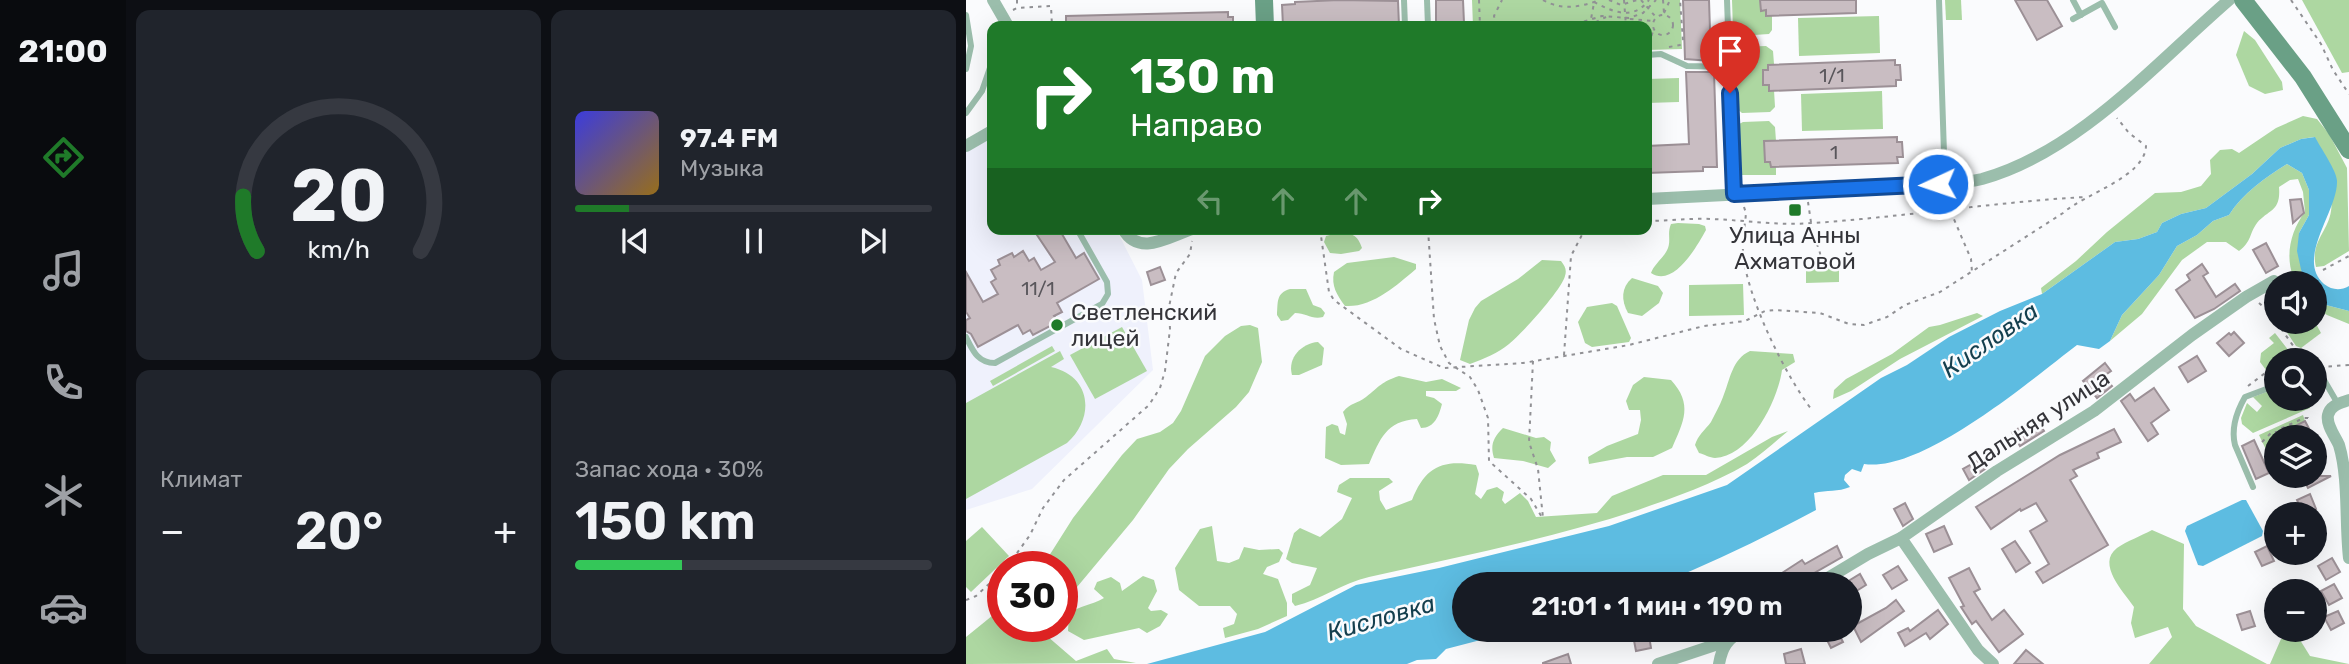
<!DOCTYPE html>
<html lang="ru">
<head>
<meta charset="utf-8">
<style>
  body { margin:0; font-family:Rubik,sans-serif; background:#20242c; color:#f1f3f6; height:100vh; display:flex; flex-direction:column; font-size:26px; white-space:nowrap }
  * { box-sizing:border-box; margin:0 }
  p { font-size:23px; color:#9ea1a6 }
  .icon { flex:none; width:38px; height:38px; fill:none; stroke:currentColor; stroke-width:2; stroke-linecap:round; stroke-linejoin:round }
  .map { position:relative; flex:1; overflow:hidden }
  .panel { display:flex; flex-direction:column; gap:10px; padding:10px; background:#0d0f14; width:840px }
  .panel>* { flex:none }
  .hud { position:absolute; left:21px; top:21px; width:665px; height:214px; border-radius:14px; box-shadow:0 7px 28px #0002; background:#1f7a29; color:#fff; overflow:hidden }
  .fabs { position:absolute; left:1298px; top:271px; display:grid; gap:14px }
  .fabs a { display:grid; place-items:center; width:63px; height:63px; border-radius:50%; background:#171b24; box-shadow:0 7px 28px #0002; font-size:35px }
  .speed { position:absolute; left:21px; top:551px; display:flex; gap:14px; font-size:35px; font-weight:700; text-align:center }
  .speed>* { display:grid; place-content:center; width:91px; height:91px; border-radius:50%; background:#171b24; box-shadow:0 7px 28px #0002; line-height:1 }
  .speed .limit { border:10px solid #d22; background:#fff; color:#111 }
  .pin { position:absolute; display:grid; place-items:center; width:60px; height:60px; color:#fff; margin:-72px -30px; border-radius:50% 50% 50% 0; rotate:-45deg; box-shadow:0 0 7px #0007 }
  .pin .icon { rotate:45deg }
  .me { position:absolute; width:77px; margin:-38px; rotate:267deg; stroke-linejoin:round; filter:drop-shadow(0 0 5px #0008) }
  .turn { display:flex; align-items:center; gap:24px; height:147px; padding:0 28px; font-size:32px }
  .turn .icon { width:91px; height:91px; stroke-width:2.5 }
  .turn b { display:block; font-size:49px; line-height:60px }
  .lanes { display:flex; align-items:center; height:66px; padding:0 28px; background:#0003; justify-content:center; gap:35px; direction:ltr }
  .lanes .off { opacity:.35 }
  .big { font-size:52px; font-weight:600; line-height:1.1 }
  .panel .widget { flex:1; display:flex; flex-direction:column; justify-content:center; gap:10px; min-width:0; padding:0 24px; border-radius:14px; background:#20242c }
  .panel .dial { align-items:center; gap:0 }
  .dial svg { height:182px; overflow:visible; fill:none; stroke:#363941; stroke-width:7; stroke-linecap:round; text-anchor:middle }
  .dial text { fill:#f1f3f6; stroke:none }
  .song { display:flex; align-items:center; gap:21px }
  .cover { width:84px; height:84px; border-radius:10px; background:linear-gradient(135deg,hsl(240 70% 55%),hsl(40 70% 35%)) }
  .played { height:7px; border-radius:4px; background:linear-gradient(90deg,#1f7a29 15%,#363941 15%) }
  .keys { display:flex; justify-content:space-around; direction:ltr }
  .heat { display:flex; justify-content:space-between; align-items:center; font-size:38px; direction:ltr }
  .charge { height:10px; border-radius:5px; background:linear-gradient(90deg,#34c759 30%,#363941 0) }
  .panel .tiles { flex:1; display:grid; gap:10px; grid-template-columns:repeat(2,1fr) }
  .trip { position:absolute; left:486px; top:572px; width:410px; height:70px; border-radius:35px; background:#171b24; box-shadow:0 7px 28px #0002; font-weight:600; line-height:70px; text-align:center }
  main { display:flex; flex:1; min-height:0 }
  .tabs { display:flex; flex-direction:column; width:126px; justify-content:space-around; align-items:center; background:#090b0e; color:#9ea1a6 }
  .tabs .icon { width:49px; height:49px }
  .tabs .selected { color:#1f7a29 }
  .tabs b { font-size:32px; color:#f1f3f6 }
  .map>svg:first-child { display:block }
</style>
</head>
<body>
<main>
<nav class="tabs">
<b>21:00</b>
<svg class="icon selected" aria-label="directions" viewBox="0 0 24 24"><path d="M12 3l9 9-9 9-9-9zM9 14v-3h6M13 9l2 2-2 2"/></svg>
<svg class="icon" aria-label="music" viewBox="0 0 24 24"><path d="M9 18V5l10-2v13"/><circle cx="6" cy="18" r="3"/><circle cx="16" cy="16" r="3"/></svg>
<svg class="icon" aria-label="phone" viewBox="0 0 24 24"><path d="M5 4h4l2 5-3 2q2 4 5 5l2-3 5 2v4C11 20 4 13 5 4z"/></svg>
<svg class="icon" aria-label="climate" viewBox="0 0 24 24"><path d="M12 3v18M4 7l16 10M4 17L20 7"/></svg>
<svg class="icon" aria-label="car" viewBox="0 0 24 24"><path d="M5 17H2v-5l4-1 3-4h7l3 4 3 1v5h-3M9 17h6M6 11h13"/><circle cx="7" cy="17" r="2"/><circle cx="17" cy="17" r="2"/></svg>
</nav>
<section class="panel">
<div class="tiles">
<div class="widget dial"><svg viewBox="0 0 100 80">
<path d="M14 69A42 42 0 1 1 86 69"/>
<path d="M14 69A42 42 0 0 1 8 45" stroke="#1f7a29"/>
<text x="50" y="56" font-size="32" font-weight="700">20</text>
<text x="50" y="72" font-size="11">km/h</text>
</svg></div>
<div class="widget">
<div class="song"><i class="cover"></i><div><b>97.4 FM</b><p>Музыка</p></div></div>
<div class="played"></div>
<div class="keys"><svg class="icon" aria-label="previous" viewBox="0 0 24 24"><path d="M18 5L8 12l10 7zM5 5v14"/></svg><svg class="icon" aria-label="pause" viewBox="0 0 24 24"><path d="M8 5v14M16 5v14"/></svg><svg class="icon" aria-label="next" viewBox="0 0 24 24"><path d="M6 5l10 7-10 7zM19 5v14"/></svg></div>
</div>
<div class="widget"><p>Климат</p>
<div class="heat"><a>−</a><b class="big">20°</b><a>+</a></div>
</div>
<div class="widget"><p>Запас хода · 30%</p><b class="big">150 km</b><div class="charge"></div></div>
</div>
</section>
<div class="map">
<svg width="1383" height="664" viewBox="0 0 1383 664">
  <rect width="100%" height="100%" fill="#fafbfd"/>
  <path fill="#eff1fc" d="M26,138V229H150L176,280L187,370L66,489L0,510V152Z"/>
  <g fill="#add7a1">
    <path d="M506,0H714L716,49L681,50V26H507Z"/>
    <path d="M766,0H794L795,10H800L806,16V30L803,34L773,36L767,30Z"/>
    <path d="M979,0H995L996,20H980Z"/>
    <path d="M1336,0H1383V72L1376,73Z"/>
    <path d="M913,16L914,53L833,56L832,18Z"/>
    <path d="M1278,31L1289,40L1316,82L1317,90L1299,94L1283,86L1270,55Z"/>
    <path d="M800,46L807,51L808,64L802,65V70L797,71V85H803V91L808,90L809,107L804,112L776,113L769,107L768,52L772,47Z"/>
    <path d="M713,78V102L681,103V79Z"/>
    <path d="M916,91L917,129L836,131L835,94Z"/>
    <path d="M1337,116L1351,119L1363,134L1381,168L1383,251L1358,266L1350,267C1344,242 1362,232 1365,211C1368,197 1356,149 1348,137L1335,139L1314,148L1286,174L1240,208L1215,214L1196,223L1191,232L1172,239L1149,242L1076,294L1075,288L1110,261L1141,232L1189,193L1215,192L1235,186L1245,174L1244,160L1254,150L1266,149L1273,153L1310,128Z"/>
    <path d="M803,121L809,127L810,141L799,147V162H804L805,167H810V175H773L771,171V125L777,122Z"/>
    <path d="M1321,164L1336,173L1343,190V215L1333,233L1336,279L1338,283H1321L1327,276C1319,255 1325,230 1339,212L1337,192L1332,179L1324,180L1313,187C1315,212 1303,209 1291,223C1283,234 1286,241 1273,251L1260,242H1241L1216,260L1176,314L1144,341L1156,315L1193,275L1211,246L1231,235L1247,221L1263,215C1276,194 1300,177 1321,164Z"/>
    <path d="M712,223L733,224L739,226L740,230C731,246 708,288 685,273C688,264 698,258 702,248C705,240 701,233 705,224Z"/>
    <path d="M368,234C384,234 390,231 396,248L393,251L375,254L364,253L358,242L360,236Z"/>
    <path d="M428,257L450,264V269C431,285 406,308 379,306C371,295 365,286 368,272L381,263Z"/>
    <path d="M576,260L595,261C599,266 601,270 599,276C596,289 555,335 543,344C532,353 518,359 504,364L494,360L503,320L509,308L515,301L552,279Z"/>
    <path d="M873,266V282L840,283V267Z"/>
    <path d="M666,278L692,286L697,293L693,303L676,316L662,313C655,300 655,288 666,278Z"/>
    <path d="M777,284L778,315L723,316V285Z"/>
    <path d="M324,289H340L347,305L355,308L359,313L357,317C346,320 340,313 329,313L322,320L315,321L311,315C312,302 310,293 324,289Z"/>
    <path d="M1349,299L1360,305L1383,311V324L1361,315L1349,307Z"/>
    <path d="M646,303L651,306L665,338L663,342L626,347L619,343L612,322L621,307Z"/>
    <path d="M1011,313L1017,316L934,359L885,391L867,399L868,390L880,379L926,354L963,327L974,325Z"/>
    <path d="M1314,322H1349L1355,333L1335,348L1330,346Z"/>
    <path d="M284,325L292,328L296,362L283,392L270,407L222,449L203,469L167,520L96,605V567H76L107,518L156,455L171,439L194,432L207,423L215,411L239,356L259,336L275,326Z"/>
    <path d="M156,327L181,371L129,399L104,355Z"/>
    <path d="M1309,333L1323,351L1300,370L1294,362L1295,353L1308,343L1303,338Z"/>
    <path d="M352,342L358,348L356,365L333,375H326C321,358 336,343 352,342Z"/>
    <path d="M86,346L89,351L27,386L24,381Z"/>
    <path d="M94,351L98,359L85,367C126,376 129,418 101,443L0,499V403Z"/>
    <path d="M784,351L827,354L829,362L816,370C812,400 784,457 749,458C744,458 738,454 733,453L729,445C732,435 739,430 745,422C749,414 754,405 757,397C764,380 766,359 784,351Z"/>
    <path d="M433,376L460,382L476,379L495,388L490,391H460V396L468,398L476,404C473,415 469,428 455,428L451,419C420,421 414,439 403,464L375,465L359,458L360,427L366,424L372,426L374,433L379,435L381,424L377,412C385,402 391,404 400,397C414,386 415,382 433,376Z"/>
    <path d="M678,377L705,380C727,404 718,421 706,448L687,457H661L623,464L622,457L641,446L672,434L675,420L674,410H663L660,401L667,385Z"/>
    <path d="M1311,388V399H1345L1344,408L1287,433L1276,424L1275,418L1281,403L1291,412L1296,406L1287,397Z"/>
    <path d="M1337,415L1339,421L1319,431L1322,437L1311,438V462L1305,460L1293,435Z"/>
    <path d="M537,428L570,438L578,437L585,442L584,450L590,461L582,468L557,461L528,458C524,445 527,438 537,428Z"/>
    <path d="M822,431C809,442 795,455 781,464C747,484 709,497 672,510C584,539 494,556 403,577C376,583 355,600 329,606L326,602V594L344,585L351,568L326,563L320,559L328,533L334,528L354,537L376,519L386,498L371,492L373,485L384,478H423L427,482L413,491L414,500L420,510L446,500C459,467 476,459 510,465L513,474L509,494L515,499L521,490L531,487L538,492L536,500L539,504L554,493L562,501L570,517L631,513L646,496L697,475H740L806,437Z"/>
    <path d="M246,526L251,561L263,563L273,559L278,547L293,550L313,549L317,553L313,562L301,567L297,574L312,579L321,603V616L292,629L259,638L257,628L268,624L271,614L264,606H233L213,590L209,568L234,529Z"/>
    <path d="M16,527L43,556L5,592L0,587V541Z"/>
    <path d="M1186,530L1218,544L1217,609L1230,626L1301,664H1183L1206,637L1202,627L1169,638L1165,623L1168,607C1158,592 1130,564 1151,548C1161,541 1175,536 1186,530Z"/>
    <path d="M177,576L188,580L191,591L182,608L185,611L195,610L202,614L194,626L181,633L173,628L118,640L102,631L103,615C114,604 125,606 138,598L128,589L131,582L145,577L154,583L156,591Z"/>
    <path d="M37,607V626L82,627L81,636L110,661L141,649L148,659L170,663L0,664V637Z"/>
    <path d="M1315,639L1334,640L1344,656L1383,664H1304Z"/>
  </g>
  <g fill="#5dbce1">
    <path d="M1349,137C1354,147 1371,171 1371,181C1372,211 1329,259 1358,284C1366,290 1374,291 1383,286V311L1360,305L1349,299V284L1338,283L1331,251L1333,233L1343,215V190L1336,173L1321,164C1300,177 1276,194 1263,215L1247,221L1231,235L1211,246L1193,275L1156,315L1144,341L1133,349L1111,345C1065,380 956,473 898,464L895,472L886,469L879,475L878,480L884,487C872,492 861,490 848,493L850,510C799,537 748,562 694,584H499V630H553L480,649L470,659L451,660L441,664H181L299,632L390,585L473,568L643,526L761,485L915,378L941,365L983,337L1034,311L1076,294L1149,242L1172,239L1191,232L1196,223L1215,214L1240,208L1286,174L1314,148L1335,139Z"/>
    <path d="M1276,500H1280L1297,531L1296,536L1237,566L1232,565L1219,531L1221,526Z"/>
  </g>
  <g fill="#c9bdc2" stroke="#9c9096" stroke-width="2">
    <path d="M373,0L432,1L433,26H410V22H393V26H357V24L317,26L316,5L329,4V2Z"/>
    <path d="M470,0H497L498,23H492V26H476V24H470Z"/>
    <path d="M717,0H743L745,61L719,59Z"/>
    <path d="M794,0H890V13L800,16V10L795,11Z"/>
    <path d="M1049,0H1081L1096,26L1071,40Z"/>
    <path d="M262,12V17H267V26H100V16Z"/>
    <path d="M929,60V65H934L935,80H930V86L803,91V85H797V70H802V65Z"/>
    <path d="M720,72H748L751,167H737V171L681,173V146L723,144Z"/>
    <path d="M931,137V142H936L937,157H931L932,163L805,167L804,162H799L798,141Z"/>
    <path d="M1335,199L1338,213L1327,223L1324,200Z"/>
    <path d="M67,229H93L110,258L118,253L133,279L91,303L96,312L88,316L92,322L67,335L64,330L57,334L52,325L12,347L5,334L0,331V320L4,318L0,312V272L17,302L32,294L25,282L30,279L25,270L34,265L32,260L46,253L48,257L57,251L63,261L68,258L75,270L89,262Z"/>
    <path d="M1300,243L1312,266L1300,273L1287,250Z"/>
    <path d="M1236,264L1242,273L1237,276L1250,297L1269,284L1274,291L1248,309L1229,318L1210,290L1224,280L1221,275Z"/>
    <path d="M194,267L199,280L185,285L181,272Z"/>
    <path d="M1268,332L1278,343L1263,356L1251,343L1263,333L1265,335Z"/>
    <path d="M1231,356L1240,371L1222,382L1213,367Z"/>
    <path d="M1139,363L1145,371L1138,376L1146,386L1131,398L1117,381Z"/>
    <path d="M1188,388L1203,410L1185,423L1192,434L1182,441L1155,401L1164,394L1169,401Z"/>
    <path d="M1070,418L1078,431L1054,446L1046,432Z"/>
    <path d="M1339,421L1348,438H1322L1319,431Z"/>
    <path d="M1148,429L1155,442L1131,453L1133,458L1107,470L1111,476L1104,480L1142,545L1077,583L1070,572L1083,564L1064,531L1081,521L1070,503L1055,511L1054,509L1025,529L1010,507L1094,455Z"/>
    <path d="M1288,440L1303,473L1290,479L1276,446Z"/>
    <path d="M1013,460L1019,469L1003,480L997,469Z"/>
    <path d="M1336,476H1365L1342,488Z"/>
    <path d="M1344,494L1350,509L1337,514L1331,500Z"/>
    <path d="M939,503L947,519L937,526L928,509Z"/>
    <path d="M978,526L986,544L968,552L960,534Z"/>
    <path d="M1049,541L1064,563L1050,572L1036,549Z"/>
    <path d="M871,546L876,557L829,584H823L816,573L836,560L839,564Z"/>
    <path d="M1301,546L1308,561L1296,566L1289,552Z"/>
    <path d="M1366,558L1374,572L1360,580L1352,566Z"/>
    <path d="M932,566L941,580L926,589L917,575Z"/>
    <path d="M1003,568L1014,589L1008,592L1026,620L1038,610L1057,634L1033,652L1010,621L1006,624L995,607L998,606L983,578Z"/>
    <path d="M894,574L900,585L884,595V580Z"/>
    <path d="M1368,584L1376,598L1363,605L1355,591Z"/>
    <path d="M930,600L938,611L895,642L887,626L920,608Z"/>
    <path d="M972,610L982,624L964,639L960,633L939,646L932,633L942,628L944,631Z"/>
    <path d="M1284,611L1289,626L1276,630L1271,615Z"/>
    <path d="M1372,611L1378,623L1365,630L1358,617Z"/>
    <path d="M666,630H682L685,648L670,651Z"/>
    <path d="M856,630H871L877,642L865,648Z"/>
    <path d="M835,649L839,664H820L818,654Z"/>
    <path d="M1060,650L1077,664H1048Z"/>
    <path d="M602,654L605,664H577V663Z"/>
  </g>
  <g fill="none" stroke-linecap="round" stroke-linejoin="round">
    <g stroke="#919195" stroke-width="2" stroke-dasharray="3.5 5" stroke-linecap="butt">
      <path d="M51,0V7"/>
      <path d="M513,0L514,26"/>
      <path d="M577,0C597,11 614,7 634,0"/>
      <path d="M643,0L655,5L671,0"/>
      <path d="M658,0L660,26"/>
      <path d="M675,0L689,16"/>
      <path d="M697,0L698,13"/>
      <path d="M1325,0L1355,44L1367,70L1383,94"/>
      <path d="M628,2C647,12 667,21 683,0"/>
      <path d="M47,10L51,8L85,6L86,26"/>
      <path d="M698,13L704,0"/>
      <circle cx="697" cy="25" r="10"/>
      <path d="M664,19L686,21"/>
      <path d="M530,26L528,16L536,0"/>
      <path d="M559,26L567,24L613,23L636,16L663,18L677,13L690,0"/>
      <path d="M622,26L640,17"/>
      <path d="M627,26L625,19L628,3"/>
      <path d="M683,44L687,31"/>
      <path d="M681,45H688"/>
      <path d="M703,47L714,45L717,41L714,0"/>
      <path d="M978,196L1005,259L1006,272"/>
      <path d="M842,202L846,229L854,253L855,262"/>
      <path d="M778,207L780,213C779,226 776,239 777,251C779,294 820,377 846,410"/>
      <path d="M966,209L967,198"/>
      <path d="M681,221C702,221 724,218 745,219C779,220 813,226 847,223C938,217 1028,202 1119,197"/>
      <path d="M354,229L363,292L368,300L435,349L478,368L557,363L663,345L738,326L779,321L799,311L809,310L854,313L883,324L898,325L921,317L939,305L974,292L1097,213C1118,194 1179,177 1180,146L1163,133L1151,118"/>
      <path d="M364,229L378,231L451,229"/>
      <path d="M462,229L468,319L474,346L483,363L504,377L512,390L522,418L523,461L565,499L577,519"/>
      <path d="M1357,270L1383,256"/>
      <path d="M1293,303L1304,313L1328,347L1343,360"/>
      <path d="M598,355L605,256L619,229"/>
      <path d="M1315,360L1329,350"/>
      <path d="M567,361L563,442L572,469L577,518"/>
      <path d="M1354,367L1383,365"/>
      <path d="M1282,386L1311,364"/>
      <path d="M1296,442L1306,432H1313L1316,428L1338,418H1342L1343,421"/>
      <path d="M41,567L64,535L77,508L98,480L183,405L194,388L199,371L204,329L203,307L210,273L224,254L226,241"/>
      <path d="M0,600L10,596L37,571"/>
    </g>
    <g stroke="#9bbeac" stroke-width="6">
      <path d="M438,0L439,26"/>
      <path d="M461,0L462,26"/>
      <path d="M761,0L768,194"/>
      <path d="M973,0L979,184"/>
      <path d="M1107,0L1115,15"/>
      <path d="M0,15L5,46L0,69"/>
      <path d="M1107,19L1136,3L1149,27"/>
      <path d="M681,55L695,54L721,66L763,67"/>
      <path d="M0,113L16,91L26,62"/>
      <path d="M0,337C7,351 12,363 29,363L136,304L142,294L141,282L111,229"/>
      <path d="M1349,374L1358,380L1372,404"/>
      <path d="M1287,487L1269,445C1265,429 1271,411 1279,397L1311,385"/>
    </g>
    <g stroke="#9bbeac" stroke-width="12">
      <path d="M27,0L42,26"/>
      <path d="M0,146L26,131"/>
      <path d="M681,199L979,184C991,183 1004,182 1016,179C1111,153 1190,63 1263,0"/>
      <path d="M157,229C173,257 202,237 226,229"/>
      <path d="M1383,400C1375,403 1364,405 1362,415C1360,425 1369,436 1373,445C1383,478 1379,523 1383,558"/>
      <path d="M935,538L1012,650L1027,664"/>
      <path d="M852,584L902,554L935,538L1031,471L1128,411L1226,335L1280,297L1308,281"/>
      <path d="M692,664L761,641"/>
      <path d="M753,664C756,647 761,639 777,630"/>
    </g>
    <g stroke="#6aa086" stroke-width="18">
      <path d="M298,0L299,26"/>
      <path d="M1277,0L1337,77L1383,150"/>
    </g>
  </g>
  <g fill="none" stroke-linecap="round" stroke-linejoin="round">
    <g stroke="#114b97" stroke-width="18">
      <path id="route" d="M764,93L768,194L972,184"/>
    </g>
    <use href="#route" stroke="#1a73e8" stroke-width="12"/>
  </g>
  <g fill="#1f7a29" stroke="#fafbfd" stroke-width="2.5">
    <rect x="822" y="203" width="14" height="14" rx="3.5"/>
    <circle cx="91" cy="325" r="7"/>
  </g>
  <g text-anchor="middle" stroke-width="5" stroke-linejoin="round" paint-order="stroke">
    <g font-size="19" fill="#59565b">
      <text x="866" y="82">1/1</text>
      <text x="868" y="159">1</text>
      <text x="72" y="295">11/1</text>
    </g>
    <g font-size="23" fill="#343439" stroke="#fafbfd">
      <text x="829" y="243">Улица Анны<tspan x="829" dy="26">Ахматовой</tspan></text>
      <text x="105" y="320" text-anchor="start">Светленский<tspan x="105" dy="26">лицей</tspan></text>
    </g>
    <g font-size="23" fill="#343439" stroke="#fafbfd">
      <text transform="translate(1072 420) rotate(-33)" y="8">Дальняя улица</text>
    </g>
    <g font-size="24" font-style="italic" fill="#143f4e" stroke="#fafbfd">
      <text transform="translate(1024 340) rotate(-35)" y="8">Кисловка</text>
      <text transform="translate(415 618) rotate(-16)" y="8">Кисловка</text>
    </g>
  </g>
</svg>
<div class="fabs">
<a><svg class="icon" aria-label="sound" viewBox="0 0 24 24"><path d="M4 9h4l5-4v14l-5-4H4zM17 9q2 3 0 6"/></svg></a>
<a><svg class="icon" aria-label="search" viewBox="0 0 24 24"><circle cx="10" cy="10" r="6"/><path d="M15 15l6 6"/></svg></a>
<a><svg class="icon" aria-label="layers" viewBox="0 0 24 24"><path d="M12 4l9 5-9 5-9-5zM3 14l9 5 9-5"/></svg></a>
<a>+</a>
<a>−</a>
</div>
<div class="speed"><div class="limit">30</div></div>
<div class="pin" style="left:764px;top:93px;background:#d93025"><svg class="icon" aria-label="arrive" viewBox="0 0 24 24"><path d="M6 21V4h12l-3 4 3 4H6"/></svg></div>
<svg class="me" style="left:972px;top:184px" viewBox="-20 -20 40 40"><circle r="17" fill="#1a73e8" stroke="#fff" stroke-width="3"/><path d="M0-11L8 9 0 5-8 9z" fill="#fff"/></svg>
<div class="trip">21:01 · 1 мин · 190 m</div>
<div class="hud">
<div class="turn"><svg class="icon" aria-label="right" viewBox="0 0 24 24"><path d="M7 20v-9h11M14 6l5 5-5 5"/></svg><div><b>130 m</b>Направо</div></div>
<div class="lanes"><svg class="icon off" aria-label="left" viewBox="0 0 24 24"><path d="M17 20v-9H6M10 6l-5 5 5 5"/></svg><svg class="icon off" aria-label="ahead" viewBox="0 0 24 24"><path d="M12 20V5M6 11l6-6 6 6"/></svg><svg class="icon off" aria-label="ahead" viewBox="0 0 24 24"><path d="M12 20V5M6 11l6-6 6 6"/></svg><svg class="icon" aria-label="right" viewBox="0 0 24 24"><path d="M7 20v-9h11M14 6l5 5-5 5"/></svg></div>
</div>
</div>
</main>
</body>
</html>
